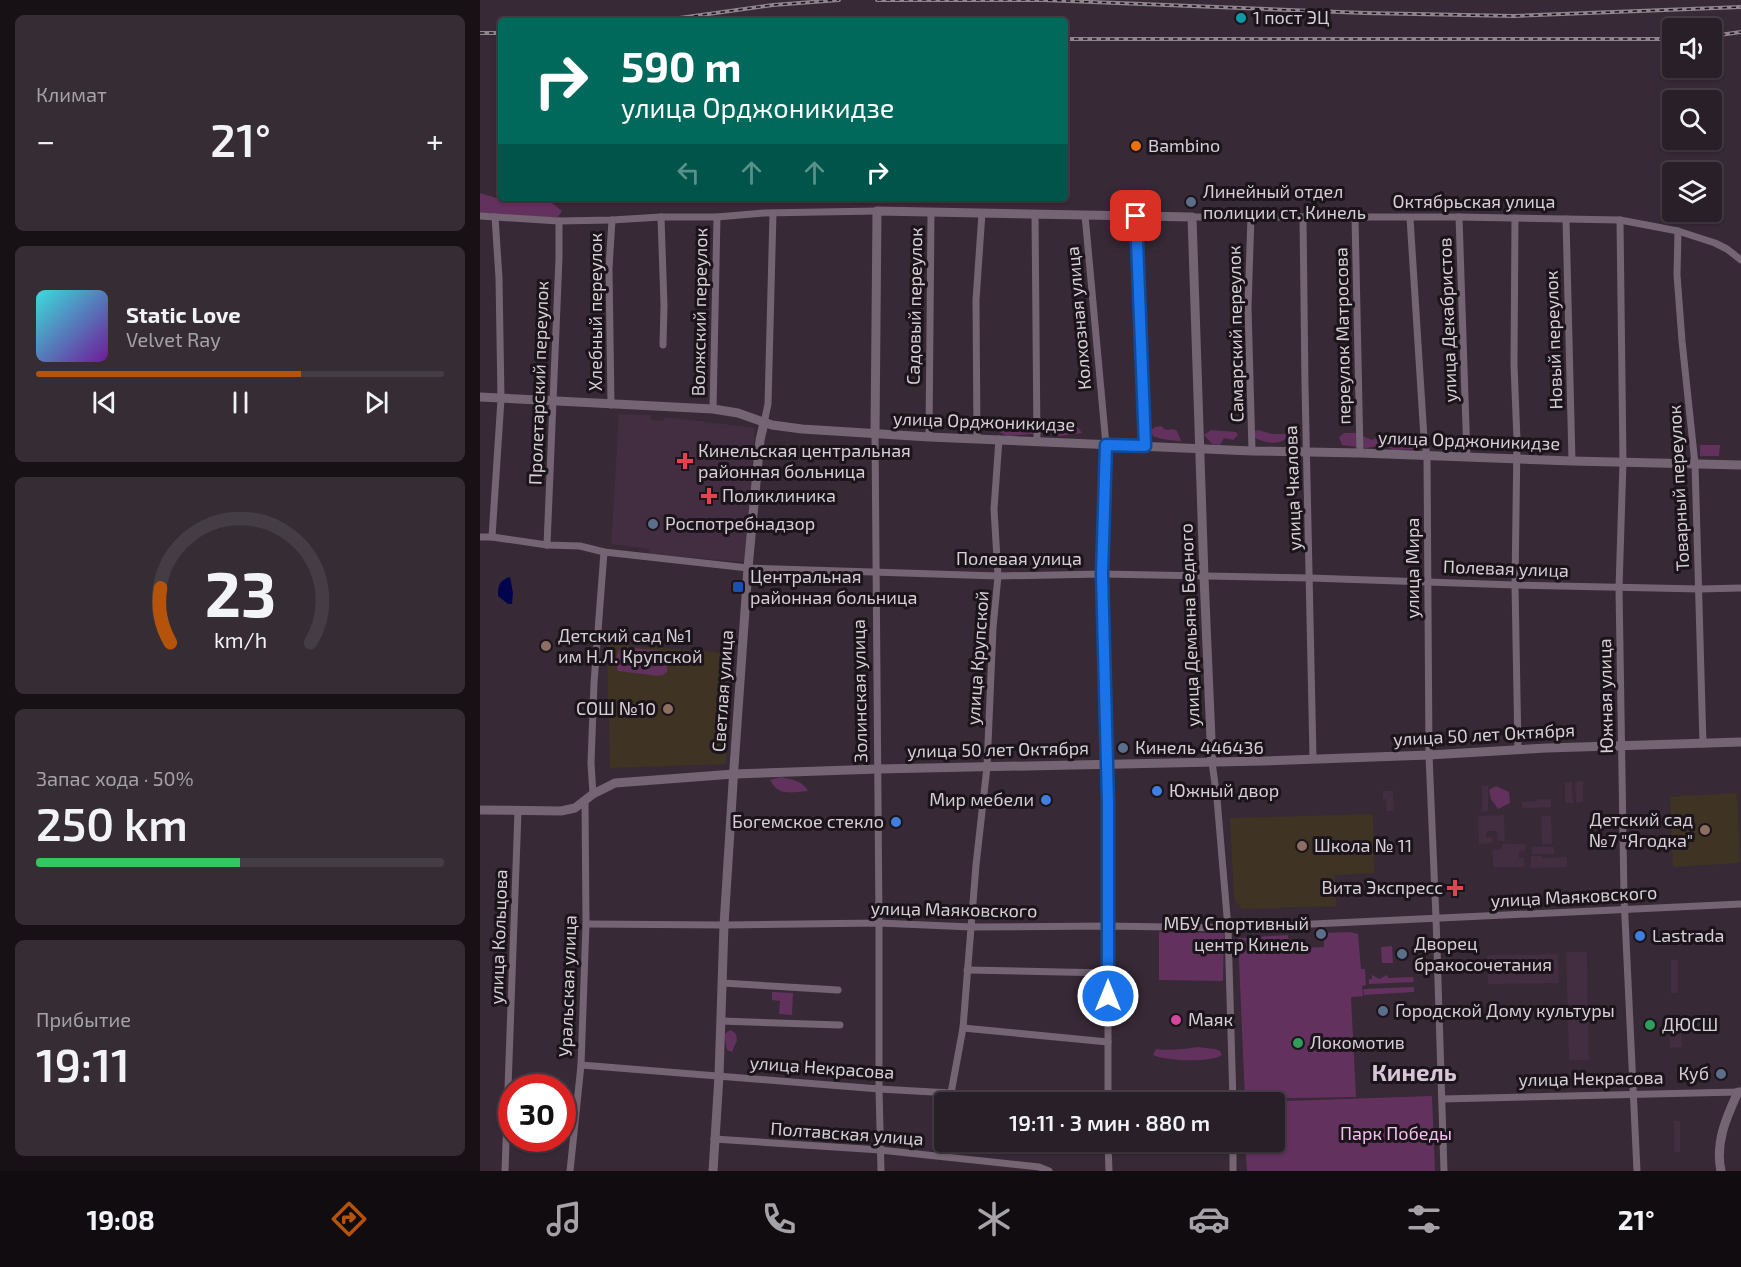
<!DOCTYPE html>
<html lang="ru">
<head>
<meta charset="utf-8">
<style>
  body { margin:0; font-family:"Exo 2",sans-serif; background:#352c34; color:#f1f3f6; height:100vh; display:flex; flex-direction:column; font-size:22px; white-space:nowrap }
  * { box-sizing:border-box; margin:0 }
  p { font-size:20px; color:#a5a2a8 }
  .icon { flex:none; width:33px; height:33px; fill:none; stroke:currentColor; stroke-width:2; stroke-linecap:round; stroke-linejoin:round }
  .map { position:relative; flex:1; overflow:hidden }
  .side { display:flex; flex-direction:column; gap:15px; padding:15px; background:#171116; width:480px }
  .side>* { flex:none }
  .guide { position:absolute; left:18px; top:18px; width:570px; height:183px; border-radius:6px; box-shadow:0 2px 4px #0004,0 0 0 2px #453d45; background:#00695c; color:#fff; overflow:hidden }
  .buttons { position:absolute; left:1182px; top:18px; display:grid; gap:12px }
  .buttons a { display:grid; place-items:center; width:60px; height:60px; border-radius:6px; background:#291f28; box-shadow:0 2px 4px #0004,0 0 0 2px #453d45; font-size:30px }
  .speed { position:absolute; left:18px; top:1074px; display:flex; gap:12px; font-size:30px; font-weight:700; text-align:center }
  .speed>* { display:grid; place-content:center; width:78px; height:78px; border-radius:50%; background:#291f28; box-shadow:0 2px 4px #0004,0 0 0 2px #453d45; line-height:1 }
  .speed .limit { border:9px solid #d22; background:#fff; color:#111 }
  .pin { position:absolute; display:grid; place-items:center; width:51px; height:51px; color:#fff; margin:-26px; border-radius:12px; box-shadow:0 3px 9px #0006 }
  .me { position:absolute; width:66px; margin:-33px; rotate:0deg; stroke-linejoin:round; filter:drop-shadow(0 0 4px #0008) }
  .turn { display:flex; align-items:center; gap:21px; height:126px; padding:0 24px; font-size:27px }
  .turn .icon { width:78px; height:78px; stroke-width:2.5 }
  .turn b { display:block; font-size:42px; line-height:51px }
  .lanes { display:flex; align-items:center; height:57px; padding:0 24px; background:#0003; justify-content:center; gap:30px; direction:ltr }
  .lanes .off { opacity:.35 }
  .big { font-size:45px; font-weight:600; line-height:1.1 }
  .side .widget { flex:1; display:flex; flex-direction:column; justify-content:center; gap:9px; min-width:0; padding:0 21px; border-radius:9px; background:#352c34 }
  .side .dial { align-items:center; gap:0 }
  .dial svg { height:156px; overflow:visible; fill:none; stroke:#453d45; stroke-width:7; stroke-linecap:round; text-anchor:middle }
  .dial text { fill:#f1f3f6; stroke:none }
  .song { display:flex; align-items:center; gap:18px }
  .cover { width:72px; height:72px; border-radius:9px; background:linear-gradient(135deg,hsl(180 70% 55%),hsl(280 70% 35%)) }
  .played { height:6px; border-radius:3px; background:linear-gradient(90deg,#b45309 65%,#453d45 65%) }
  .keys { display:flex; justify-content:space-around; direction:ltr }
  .heat { display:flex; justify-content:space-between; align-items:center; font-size:33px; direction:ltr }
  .charge { height:9px; border-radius:4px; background:linear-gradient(90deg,#34c759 50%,#453d45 0) }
  .trip { position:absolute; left:454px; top:1092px; width:351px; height:60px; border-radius:6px; background:#291f28; box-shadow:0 2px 4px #0004,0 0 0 2px #453d45; font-weight:600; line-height:60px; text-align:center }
  .tabs { display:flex; height:96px; justify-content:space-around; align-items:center; background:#100c10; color:#a5a2a8 }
  .tabs .icon { width:42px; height:42px }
  .tabs .on { color:#b45309 }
  .tabs b { font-size:27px; color:#f1f3f6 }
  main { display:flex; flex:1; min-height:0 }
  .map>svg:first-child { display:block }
</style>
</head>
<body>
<main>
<section class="side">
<div class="widget"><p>Климат</p>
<div class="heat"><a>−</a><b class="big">21°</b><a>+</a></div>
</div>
<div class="widget">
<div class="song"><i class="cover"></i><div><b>Static Love</b><p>Velvet Ray</p></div></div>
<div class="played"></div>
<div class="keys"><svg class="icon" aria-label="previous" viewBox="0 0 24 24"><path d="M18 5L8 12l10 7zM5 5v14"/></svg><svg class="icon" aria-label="pause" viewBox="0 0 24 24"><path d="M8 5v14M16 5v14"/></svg><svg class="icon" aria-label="next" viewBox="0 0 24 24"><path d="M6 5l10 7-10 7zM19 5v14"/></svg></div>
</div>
<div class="widget dial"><svg viewBox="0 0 100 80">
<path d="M14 69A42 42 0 1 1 86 69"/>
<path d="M14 69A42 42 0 0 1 9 41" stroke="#b45309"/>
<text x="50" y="56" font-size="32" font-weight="700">23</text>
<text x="50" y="72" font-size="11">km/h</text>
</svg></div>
<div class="widget"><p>Запас хода · 50%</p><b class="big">250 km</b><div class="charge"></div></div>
<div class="widget"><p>Прибытие</p><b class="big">19:11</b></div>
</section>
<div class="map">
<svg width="1261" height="1171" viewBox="0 0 1261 1171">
  <rect width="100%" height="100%" fill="#372936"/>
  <g fill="#3f3424">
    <path d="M127,644L248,653L246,764L130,768Z"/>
    <path d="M1257,793L1260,863L1193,867L1190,797Z"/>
    <path d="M893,814L894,873L855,875L856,906L762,909L754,899L750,818Z"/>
  </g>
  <g fill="#422e40">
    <path d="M363,198H407V202L364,203Z"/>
    <path d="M139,414L171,415V420L184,421L185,415V417L275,428L271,493L264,562L169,554V549L131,544Z"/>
    <path d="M1103,781V802H1096L1095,782Z"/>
    <path d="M1092,782L1093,803H1085V783Z"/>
    <path d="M1002,786H1008V811L1002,812Z"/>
    <path d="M903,791H913L914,811H907L906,799H903Z"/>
    <path d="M1057,799H1071V807L1042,808V802L1057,801Z"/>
    <path d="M1024,815L1025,841H1018L1017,831H1007L1006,837H1012V843L999,844L998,816Z"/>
    <path d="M1061,816H1071L1072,844H1062Z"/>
    <path d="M1022,844H1045V851L1039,852V858H1044V867H1013V850L1022,849Z"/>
    <rect x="1052" y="847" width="22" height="7"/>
    <path d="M1051,856H1061L1062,858L1087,857V867L1051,868Z"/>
    <path d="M1107,952L1109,1060H1089L1086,952Z"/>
    <path d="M1078,954L1079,983L1008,984L1007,955Z"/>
    <rect x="1191" y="960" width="7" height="33"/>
    <path d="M1189,1030H1201L1202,1047L1190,1048Z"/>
    <rect x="1194" y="1121" width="6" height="31"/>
  </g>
  <g fill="#62315e">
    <path d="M0,193L23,200L72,203L82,211L78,217H47L0,213Z"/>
    <path d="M541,421L554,429L563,423L595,424L602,433L580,436L567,433L527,436L519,432V426Z"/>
    <path d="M681,426L686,430L693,429L697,431L701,441C696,441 677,439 673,436L671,430L675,427Z"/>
    <path d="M731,430L756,432L758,435L753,440L744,438L740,445L732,444L724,435Z"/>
    <path d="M778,430L792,434H807L808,437C798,446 787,443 775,438L773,432Z"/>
    <path d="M864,433H875L892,440L899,436L906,438L921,436L939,442V449L914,450L902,445L887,448L862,445L859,437Z"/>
    <path d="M1220,445H1240L1239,456H1220Z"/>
    <path d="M143,647L183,651L188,656L187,672L183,675L178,676L138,671C135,664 135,652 143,647Z"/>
    <path d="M301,777C312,780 322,780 328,791C311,792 299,797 290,780Z"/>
    <path d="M1016,786L1029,792L1030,803L1018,809L1011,799L1009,790Z"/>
    <path d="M679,932L744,933L743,981L679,980Z"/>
    <path d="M870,932L878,934L881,969H885L886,985L882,986L883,996L871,997L876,1097L765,1099L758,938L808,935L809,948L844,947V933Z"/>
    <path d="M912,946L913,963H902L901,947Z"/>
    <path d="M892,975L899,979L907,975L908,978L933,977L934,982L889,984V979H892Z"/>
    <path d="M934,987V992L884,995L883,989Z"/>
    <path d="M292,992L313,993L312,1015L299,1014L300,1001L292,1000Z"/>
    <path d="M251,1030L256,1034L257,1040L252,1052L247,1050L244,1035L247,1032Z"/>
    <path d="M718,1047L735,1049L740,1051L742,1055C731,1063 686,1061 673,1055L676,1049C690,1051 704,1049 718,1047Z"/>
    <path d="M952,1096L955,1171H767L765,1142H795V1102H778Z"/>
  </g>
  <path fill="#00044d" d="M30,577L33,593L32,604H28L18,596C18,585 19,581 30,577Z"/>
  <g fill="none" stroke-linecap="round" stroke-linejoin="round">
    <g stroke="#756473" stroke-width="7">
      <path d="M555,214L557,441"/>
      <path d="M605,215L626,445L622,574L628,802V1102"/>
      <path d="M0,216L79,221L132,220L181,217H237L284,213L397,211"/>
      <path d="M656,216L665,446"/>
      <path d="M771,216L768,307L772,451"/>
      <path d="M181,217L184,305L183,345"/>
      <path d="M712,217H979L1140,220L1198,231L1235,243L1247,249L1261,260"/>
      <path d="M823,217L825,386L833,758"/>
      <path d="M875,217L880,453"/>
      <path d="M979,217L987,457"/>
      <path d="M930,218L944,438L947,456L949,755L956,918L964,1171"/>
      <path d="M1035,218L1034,365L1037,440L1035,585L1038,750"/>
      <path d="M1086,219L1092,461"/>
      <path d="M1140,220L1143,462L1139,588L1144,897L1157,1171"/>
      <path d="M1198,231L1197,275L1202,341L1215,464L1223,744"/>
      <path d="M131,405L129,268L132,220"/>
      <path d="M233,409L237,217"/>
      <path d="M284,423L288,404L293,213"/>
      <path d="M395,434L399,923V1089L401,1171"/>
      <path d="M449,437L451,212"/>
      <path d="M497,439L496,300L502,213"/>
      <path d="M0,537H12L67,545L100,546L124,552L268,568L518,576L622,574L830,578L1035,585L1220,589L1261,588"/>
      <path d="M12,537L21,399L19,278L15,217"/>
      <path d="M67,545L79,258V221"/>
      <path d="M732,762L737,799L748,928L753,1102"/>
      <path d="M113,794L111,763L114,683L124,552"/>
      <path d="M106,924L244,925L399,923L491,927L628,926L748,928L1261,904"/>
      <path d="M487,970L628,973"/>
      <path d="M242,983L358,990"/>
      <path d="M241,1021L360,1025"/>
      <path d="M483,1028L628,1042"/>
      <path d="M101,1065L399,1089L471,1093L581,1102"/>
      <path d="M471,1093L483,1028L496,865L507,767L513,628L518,576L514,509L519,439"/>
      <path d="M962,1099L1258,1092"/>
      <path d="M234,1139L400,1150L559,1167L569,1171"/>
      <path d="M628,1142L629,1171"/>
      <path d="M25,1171L38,811"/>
      <path d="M90,1171L101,1065L106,924L105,801"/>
      <path d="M753,1171V1142"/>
    </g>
    <g stroke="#756473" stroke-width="9">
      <path d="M0,397L233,409L258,413L292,425L322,429L449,437L772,451L880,453L1092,461L1261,465"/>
      <path d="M395,434L397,211L712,217L724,577L732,762"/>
      <path d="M0,810L81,811L95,808L113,794L135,783L254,774L398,769L783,761L949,755L1067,748L1261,742"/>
      <path d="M233,1171L239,1076L244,925L254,767L268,568L280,440L284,423"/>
      <path d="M1241,1171C1235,1143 1246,1118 1258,1092H1261"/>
    </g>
    <g stroke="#90848f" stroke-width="4">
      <g id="rail">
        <path d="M397,0H563L885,13L1034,16L1261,7"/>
        <path d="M178,21L293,5L359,0"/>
        <path d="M0,33H21"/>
        <path d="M1232,36L1261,32"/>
        <path d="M585,39H1192"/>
      </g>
    </g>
    <use href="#rail" stroke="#1b141a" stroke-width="1.5" stroke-dasharray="4.5" stroke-linecap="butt"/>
  </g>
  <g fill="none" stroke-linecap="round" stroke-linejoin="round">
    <g stroke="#114b97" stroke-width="15">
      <path id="route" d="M628,996V802L622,574L626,445L665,446L656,216"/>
    </g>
    <use href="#route" stroke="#1a73e8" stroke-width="10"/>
  </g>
  <circle fill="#0f9aa8" stroke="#1b141a" stroke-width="2" cx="761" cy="18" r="6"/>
  <circle fill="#e8710a" stroke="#1b141a" stroke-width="2" cx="656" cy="146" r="6"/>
  <g fill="#5c6f8a" stroke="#1b141a" stroke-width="2">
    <circle cx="711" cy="202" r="6"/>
    <circle cx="173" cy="524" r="6"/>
    <circle cx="643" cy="748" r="6"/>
    <circle cx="841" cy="934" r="6"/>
    <circle cx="922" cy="954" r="6"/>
    <circle cx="903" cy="1011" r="6"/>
    <circle cx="1241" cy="1074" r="6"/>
  </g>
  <g fill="#e0444e" stroke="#1b141a" stroke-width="2">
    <path d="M202 452h6v6h6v6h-6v6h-6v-6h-6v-6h6z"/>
    <path d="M226 487h6v6h6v6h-6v6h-6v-6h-6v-6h6z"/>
    <path d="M972 879h6v6h6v6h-6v6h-6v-6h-6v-6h6z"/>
  </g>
  <rect fill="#1a4fb4" stroke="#1b141a" stroke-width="2" x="252" y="581" width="12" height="12" rx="3"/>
  <g fill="#8d6e63" stroke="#1b141a" stroke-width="2">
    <circle cx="66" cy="646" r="6"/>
    <circle cx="188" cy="709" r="6"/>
    <circle cx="1225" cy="830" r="6"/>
    <circle cx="822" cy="846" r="6"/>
  </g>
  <g fill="#3f7fe0" stroke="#1b141a" stroke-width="2">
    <circle cx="677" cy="791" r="6"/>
    <circle cx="566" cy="800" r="6"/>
    <circle cx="416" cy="822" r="6"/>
    <circle cx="1160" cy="936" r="6"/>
  </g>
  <circle fill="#d1479c" stroke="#1b141a" stroke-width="2" cx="696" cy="1020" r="6"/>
  <g fill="#2e9e5b" stroke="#1b141a" stroke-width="2">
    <circle cx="1170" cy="1025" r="6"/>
    <circle cx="818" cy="1043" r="6"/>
  </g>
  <g text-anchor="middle" stroke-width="6" stroke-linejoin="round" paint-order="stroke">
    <g font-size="18" fill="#d7ced6" stroke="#1b141a" text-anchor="start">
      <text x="773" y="24">1 пост ЭЦ</text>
      <text x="668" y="152">Bambino</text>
      <text x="723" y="198">Линейный отдел<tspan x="723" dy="21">полиции ст. Кинель</tspan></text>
      <text x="218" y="457">Кинельская центральная<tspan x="218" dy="21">районная больница</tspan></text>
      <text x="242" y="502">Поликлиника</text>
      <text x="185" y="530">Роспотребнадзор</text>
      <text x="270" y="583">Центральная<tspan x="270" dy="21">районная больница</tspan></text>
      <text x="78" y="642">Детский сад №1<tspan x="78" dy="21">им Н.Л. Крупской</tspan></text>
      <text x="176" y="715" text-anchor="end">СОШ №10</text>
      <text x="655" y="754">Кинель 446436</text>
      <text x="689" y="797">Южный двор</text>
      <text x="554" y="806" text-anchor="end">Мир мебели</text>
      <text x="1213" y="826" text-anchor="end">Детский сад<tspan x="1213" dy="21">№7 "Ягодка"</tspan></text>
      <text x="404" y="828" text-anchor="end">Богемское стекло</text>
      <text x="834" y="852">Школа № 11</text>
      <text x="963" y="894" text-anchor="end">Вита Экспресс</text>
      <text x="829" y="930" text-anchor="end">МБУ Спортивный<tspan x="829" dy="21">центр Кинель</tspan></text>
      <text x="1172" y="942">Lastrada</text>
      <text x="934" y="950">Дворец<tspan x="934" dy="21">бракосочетания</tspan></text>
      <text x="915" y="1017">Городской Дому культуры</text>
      <text x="708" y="1026">Маяк</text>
      <text x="1182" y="1031">ДЮСШ</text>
      <text x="830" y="1049">Локомотив</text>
      <text x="1229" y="1080" text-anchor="end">Куб</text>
    </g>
    <g font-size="18" fill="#d7ced6" stroke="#1b141a">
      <text x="994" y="208">Октябрьская улица</text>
      <text transform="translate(435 306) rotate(-89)" y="6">Садовый переулок</text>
      <text transform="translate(116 312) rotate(-90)" y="6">Хлебный переулок</text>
      <text transform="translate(220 312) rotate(-89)" y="6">Волжский переулок</text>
      <text transform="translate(599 318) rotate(-95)" y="6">Колхозная улица</text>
      <text transform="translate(968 320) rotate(-92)" y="6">улица Декабристов</text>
      <text transform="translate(756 334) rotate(-91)" y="6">Самарский переулок</text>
      <text transform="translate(863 336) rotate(-91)" y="6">переулок Матросова</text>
      <text transform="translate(1074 340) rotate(-92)" y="6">Новый переулок</text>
      <text transform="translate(59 383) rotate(-88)" y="6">Пролетарский переулок</text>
      <text transform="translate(504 422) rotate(2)" y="6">улица Орджоникидзе</text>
      <text transform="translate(989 441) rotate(2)" y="6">улица Орджоникидзе</text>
      <text transform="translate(813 488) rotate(-92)" y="6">улица Чкалова</text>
      <text transform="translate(1199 488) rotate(-93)" y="6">Товарный переулок</text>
      <text x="539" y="565">Полевая улица</text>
      <text transform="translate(933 568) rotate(-90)" y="6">улица Мира</text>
      <text transform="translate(1026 569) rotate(2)" y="6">Полевая улица</text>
      <text transform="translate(710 625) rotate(-92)" y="6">улица Демьяна Бедного</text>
      <text transform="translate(498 658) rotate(-86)" y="6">улица Крупской</text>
      <text transform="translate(243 691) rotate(-86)" y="6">Светлая улица</text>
      <text transform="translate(380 691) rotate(-91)" y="6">Золинская улица</text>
      <text transform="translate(1126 696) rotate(-91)" y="6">Южная улица</text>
      <text transform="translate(1004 735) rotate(-3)" y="6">улица 50 лет Октября</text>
      <text transform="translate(518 750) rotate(-1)" y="6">улица 50 лет Октября</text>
      <text transform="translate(1094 897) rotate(-3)" y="6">улица Маяковского</text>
      <text transform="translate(474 910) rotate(1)" y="6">улица Маяковского</text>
      <text transform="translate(19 937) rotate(-88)" y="6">улица Кольцова</text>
      <text transform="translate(88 986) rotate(-88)" y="6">Уральская улица</text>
      <text transform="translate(342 1068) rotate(4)" y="6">улица Некрасова</text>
      <text transform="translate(1111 1079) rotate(-1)" y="6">улица Некрасова</text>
      <text transform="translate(367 1134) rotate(4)" y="6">Полтавская улица</text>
    </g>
    <g font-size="18" fill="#f8bef2" stroke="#1b141a">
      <text x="916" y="1140">Парк Победы</text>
    </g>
    <g font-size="24" font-weight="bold" fill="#d7c5d5" stroke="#1b141a">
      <text x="934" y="1081">Кинель</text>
    </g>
  </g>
</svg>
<div class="buttons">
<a><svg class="icon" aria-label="sound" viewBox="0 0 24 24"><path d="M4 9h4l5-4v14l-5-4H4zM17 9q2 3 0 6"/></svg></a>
<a><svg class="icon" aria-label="search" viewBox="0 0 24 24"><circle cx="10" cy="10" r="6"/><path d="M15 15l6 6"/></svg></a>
<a><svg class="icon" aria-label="layers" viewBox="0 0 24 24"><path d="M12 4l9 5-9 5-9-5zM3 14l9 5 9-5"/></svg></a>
</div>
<div class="speed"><div class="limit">30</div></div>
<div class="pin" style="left:656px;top:216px;background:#d93025"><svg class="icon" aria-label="arrive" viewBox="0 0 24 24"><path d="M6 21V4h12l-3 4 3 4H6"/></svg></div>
<svg class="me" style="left:628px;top:996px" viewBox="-20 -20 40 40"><circle r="17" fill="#1a73e8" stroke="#fff" stroke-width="3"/><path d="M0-11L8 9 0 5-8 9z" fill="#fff"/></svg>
<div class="trip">19:11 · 3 мин · 880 m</div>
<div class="guide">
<div class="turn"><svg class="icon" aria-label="right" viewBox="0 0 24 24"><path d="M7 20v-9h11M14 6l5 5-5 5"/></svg><div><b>590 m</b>улица Орджоникидзе</div></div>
<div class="lanes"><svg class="icon off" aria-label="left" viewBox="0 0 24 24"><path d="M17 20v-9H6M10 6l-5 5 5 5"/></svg><svg class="icon off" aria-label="ahead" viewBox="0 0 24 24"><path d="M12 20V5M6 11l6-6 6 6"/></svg><svg class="icon off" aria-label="ahead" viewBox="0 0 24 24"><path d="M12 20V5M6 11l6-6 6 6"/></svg><svg class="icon" aria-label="right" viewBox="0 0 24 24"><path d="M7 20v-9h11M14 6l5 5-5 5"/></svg></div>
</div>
</div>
</main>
<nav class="tabs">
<b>19:08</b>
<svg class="icon on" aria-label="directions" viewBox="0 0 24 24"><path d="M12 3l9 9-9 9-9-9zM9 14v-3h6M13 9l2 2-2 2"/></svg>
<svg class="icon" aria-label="music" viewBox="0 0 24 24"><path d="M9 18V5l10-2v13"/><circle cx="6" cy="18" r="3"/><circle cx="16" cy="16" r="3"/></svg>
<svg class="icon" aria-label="phone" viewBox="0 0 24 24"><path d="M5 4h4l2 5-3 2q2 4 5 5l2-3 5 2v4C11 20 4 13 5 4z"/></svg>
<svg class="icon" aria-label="climate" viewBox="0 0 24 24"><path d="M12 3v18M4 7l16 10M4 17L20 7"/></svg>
<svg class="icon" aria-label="car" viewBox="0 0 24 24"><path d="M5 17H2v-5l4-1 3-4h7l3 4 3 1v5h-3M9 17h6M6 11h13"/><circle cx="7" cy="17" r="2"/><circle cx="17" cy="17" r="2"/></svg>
<svg class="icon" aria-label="filters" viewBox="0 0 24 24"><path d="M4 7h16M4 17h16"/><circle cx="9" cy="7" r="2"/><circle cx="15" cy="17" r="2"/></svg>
<b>21°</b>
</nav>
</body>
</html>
